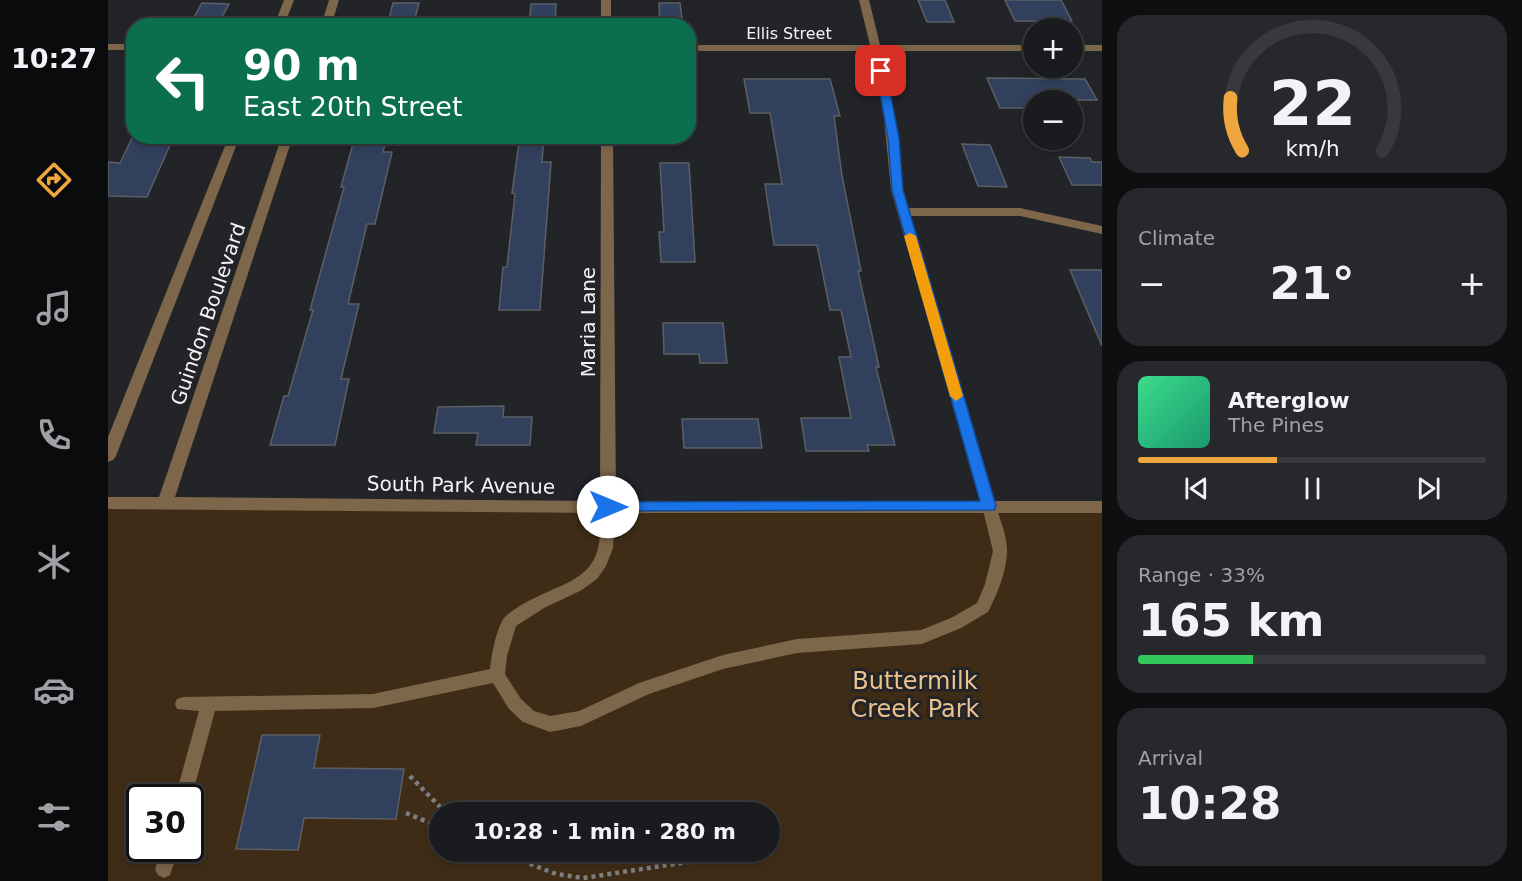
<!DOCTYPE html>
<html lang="en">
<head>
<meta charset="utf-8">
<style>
  body { margin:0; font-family:"DejaVu Sans",sans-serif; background:#27282b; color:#f1f3f6; height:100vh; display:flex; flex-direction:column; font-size:22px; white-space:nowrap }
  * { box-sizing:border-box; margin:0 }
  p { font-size:20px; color:#9fa1a4 }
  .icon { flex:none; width:33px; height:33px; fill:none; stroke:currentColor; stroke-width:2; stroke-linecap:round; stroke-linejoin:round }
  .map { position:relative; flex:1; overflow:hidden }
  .details { display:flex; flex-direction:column; gap:15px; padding:15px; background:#0e0f10; width:420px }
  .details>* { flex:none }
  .guide { position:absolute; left:18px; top:18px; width:570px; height:126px; border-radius:24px; box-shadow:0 3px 9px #0003,0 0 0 2px #38393c; background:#0b6e4f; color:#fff; overflow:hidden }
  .controls { position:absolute; left:915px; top:18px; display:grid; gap:12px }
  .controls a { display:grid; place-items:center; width:60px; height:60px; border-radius:50%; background:#1a1b1e; box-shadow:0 3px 9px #0003,0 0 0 2px #38393c; font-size:30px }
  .speed { position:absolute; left:18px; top:784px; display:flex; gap:12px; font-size:30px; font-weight:700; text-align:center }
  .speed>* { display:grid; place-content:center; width:78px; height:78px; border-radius:50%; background:#1a1b1e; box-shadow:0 3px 9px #0003,0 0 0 2px #38393c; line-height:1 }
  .speed .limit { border:3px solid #111; border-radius:9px; background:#fff; color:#111 }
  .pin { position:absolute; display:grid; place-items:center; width:51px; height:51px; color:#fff; margin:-26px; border-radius:12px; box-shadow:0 3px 9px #0006 }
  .me { position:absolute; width:66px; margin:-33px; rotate:90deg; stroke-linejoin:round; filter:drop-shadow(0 0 4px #0008) }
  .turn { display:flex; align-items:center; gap:21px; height:126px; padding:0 18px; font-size:27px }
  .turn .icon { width:78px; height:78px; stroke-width:2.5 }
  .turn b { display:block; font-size:42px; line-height:51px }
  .big { font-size:45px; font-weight:700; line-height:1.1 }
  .details .card { flex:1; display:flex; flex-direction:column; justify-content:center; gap:9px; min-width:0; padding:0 21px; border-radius:24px; background:#27282b }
  .details .dial { align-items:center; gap:0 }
  .dial svg { height:156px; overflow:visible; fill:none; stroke:#38393c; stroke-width:7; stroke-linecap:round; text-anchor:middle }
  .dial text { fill:#f1f3f6; stroke:none }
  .song { display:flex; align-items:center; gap:18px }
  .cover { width:72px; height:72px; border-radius:9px; background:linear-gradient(135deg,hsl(150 70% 55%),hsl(160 70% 35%)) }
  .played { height:6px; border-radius:3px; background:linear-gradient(90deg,#f0a63f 40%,#38393c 40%) }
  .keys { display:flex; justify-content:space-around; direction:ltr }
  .heat { display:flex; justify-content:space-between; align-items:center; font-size:33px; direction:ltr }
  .charge { height:9px; border-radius:4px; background:linear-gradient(90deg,#34c759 33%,#38393c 0) }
  .trip { position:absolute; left:321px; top:802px; width:351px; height:60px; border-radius:30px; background:#1a1b1e; box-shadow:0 3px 9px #0003,0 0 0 2px #38393c; font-weight:700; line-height:60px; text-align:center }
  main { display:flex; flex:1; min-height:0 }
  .menu { display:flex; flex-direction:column; width:108px; justify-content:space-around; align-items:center; background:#0a0b0c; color:#9fa1a4 }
  .menu .icon { width:42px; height:42px }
  .menu .on { color:#f0a63f }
  .menu b { font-size:27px; color:#f1f3f6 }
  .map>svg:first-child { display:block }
</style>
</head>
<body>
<main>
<nav class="menu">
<b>10:27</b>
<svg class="icon on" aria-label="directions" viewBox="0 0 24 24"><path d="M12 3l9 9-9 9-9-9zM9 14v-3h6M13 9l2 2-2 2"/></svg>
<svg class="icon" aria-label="music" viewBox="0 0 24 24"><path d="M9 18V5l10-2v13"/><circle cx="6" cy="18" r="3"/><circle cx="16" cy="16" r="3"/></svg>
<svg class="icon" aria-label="phone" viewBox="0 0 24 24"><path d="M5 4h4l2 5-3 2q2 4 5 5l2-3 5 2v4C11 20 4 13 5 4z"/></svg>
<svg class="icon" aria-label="climate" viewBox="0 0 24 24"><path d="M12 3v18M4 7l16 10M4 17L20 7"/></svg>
<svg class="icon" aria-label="car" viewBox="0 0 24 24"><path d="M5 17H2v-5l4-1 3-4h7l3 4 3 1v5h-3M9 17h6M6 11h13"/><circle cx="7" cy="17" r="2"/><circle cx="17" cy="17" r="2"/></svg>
<svg class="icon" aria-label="filters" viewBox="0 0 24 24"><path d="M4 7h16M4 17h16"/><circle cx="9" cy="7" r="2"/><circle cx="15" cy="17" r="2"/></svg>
</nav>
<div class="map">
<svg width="994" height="881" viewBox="0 0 994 881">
  <rect width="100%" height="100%" fill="#222428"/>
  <path fill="#3e2c16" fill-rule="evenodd" d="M0,507H994V881H0ZM32,798H82V849H32ZM332,813H662V852H332Z"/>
  <g fill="#31405d" stroke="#5c5f63" stroke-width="1.5">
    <path d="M810,0H837L846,22H819Z"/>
    <path d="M897,0H953L964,21H907Z"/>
    <path d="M94,3L121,4L109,26H81Z"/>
    <path d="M285,3H311L305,26H279Z"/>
    <path d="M551,3H572L575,26H552Z"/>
    <path d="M423,4H448L447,26H421Z"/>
    <path d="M879,78L977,79L989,100H926V108H892Z"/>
    <path d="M636,79H722L732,116H726L734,176L753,271H750L771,367H768L787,445H759L761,451H698L693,418H743L731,357H743L733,310H722L709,245H666L657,184H674L662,113H642Z"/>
    <path d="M25,136H66L39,197L0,196V162L12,163Z"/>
    <path d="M247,136H279L275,152H284L267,224H259L240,304H251L233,379H241L227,445H162L176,396H180L205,310H202L236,187H233Z"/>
    <path d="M412,136H436L434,162H443L432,310H391L395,267H399L407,194L404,193Z"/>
    <path d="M854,144L882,145L899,187L870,186Z"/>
    <path d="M951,157L982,158L984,162H994V185H964Z"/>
    <path d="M552,163H581L587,262H553L551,232H556Z"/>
    <path d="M962,270H994V346Z"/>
    <path d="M555,323H615L619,363H592L591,354H556Z"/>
    <path d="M396,406L395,417H424L422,445H368L370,433H326L330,407Z"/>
    <path d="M574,419H650L654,448H576Z"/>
    <path d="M154,735H212L206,768L296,769L288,819L196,818L190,850L128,849Z"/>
  </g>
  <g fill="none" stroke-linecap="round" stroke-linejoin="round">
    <g stroke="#7d7f82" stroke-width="4.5" stroke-dasharray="4 4" stroke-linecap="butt">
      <path d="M302,776L338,813"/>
      <path d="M298,813L332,827"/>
      <path d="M392,852L448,874L475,878L626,855"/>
    </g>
    <g fill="#7d6649" fill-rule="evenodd">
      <path d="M881,500L886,502L888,506C892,520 900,538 899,553C898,573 889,594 880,612L853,628L814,644L689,653L615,669L541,694L473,726L442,732L415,722L401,709L385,683L265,708L107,711L82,803V798H67L91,711L69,709L67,704L69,699L75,697L265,694L382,669C383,657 389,625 397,617C410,604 437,593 453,586C466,580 478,573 485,561C494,546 492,524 493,507L495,503H505L507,507L505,548L498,566L489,579L472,591L436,608L408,626L399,656L397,674L413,699L426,711L442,716L471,711L531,683L615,655L689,639L813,630L843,618L869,603L877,584L885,551L874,506L876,502Z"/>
      <path d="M53,849H71L62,875L56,878L50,875L47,869Z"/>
    </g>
    <g fill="#7d6649" fill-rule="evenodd">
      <path d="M176,0H186L176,26H166Z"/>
      <path d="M221,0H231L223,26H213Z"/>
      <rect x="493" y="0" width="10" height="26"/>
      <path d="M751,0H761L772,45H926V51H774L787,118L795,190L800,208H912L994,226V234L912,216H803L887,501H994V513H500L0,509V497H51L174,136H185L67,497L492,501L493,136H505L508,501H872L783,190L776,118L763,51H580V45H762Z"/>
      <rect x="0" y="44" width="26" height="6"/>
      <rect x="964" y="45" width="30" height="6"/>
      <path d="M121,136H132L8,456L5,460L0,462V437Z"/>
    </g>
  </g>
  <path fill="#1a73e8" stroke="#114b97" stroke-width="1.5" d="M773,68L778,71L791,138L795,190L888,506L886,510L495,511L493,507L495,503L500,502L872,501L784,190L780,138L768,71Z"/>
  <path fill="#f59e0b" d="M802,233L808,236L855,396L848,401L842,396L796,236Z"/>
  <g text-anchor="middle" stroke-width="6" stroke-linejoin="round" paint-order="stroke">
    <g font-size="16" fill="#f3f5f7" stroke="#222428">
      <text x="681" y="39">Ellis Street</text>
    </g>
    <g font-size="20" fill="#f3f5f7" stroke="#222428">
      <text transform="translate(100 314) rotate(-71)" y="7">Guindon Boulevard</text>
      <text transform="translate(480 322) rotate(-90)" y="7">Maria Lane</text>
      <text transform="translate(353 485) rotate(1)" y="7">South Park Avenue</text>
    </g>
    <g font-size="24" fill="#ecc18d" stroke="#222428">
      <text x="807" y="689">Buttermilk<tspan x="807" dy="28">Creek Park</tspan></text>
    </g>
  </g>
</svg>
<div class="controls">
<a>+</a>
<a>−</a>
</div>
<div class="speed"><div class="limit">30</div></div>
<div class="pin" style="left:773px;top:71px;background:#d93025"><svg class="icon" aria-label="arrive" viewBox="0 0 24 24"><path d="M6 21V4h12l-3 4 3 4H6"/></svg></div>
<svg class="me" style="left:500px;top:507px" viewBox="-20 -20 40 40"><circle r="19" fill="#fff"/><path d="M0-13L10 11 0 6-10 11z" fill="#1a73e8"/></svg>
<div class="trip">10:28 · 1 min · 280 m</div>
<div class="guide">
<div class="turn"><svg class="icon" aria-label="left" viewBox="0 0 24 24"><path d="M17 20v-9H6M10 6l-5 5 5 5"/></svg><div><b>90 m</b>East 20th Street</div></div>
</div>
</div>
<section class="details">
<div class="card dial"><svg viewBox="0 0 100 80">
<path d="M14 69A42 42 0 1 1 86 69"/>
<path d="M14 69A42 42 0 0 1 8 42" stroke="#f0a63f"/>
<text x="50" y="56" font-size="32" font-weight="700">22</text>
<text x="50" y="72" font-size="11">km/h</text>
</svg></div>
<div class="card"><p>Climate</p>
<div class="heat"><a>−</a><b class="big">21°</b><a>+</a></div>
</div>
<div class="card">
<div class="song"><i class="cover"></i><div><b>Afterglow</b><p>The Pines</p></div></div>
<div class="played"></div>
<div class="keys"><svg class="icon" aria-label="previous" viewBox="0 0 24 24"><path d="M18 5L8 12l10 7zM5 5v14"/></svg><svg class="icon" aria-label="pause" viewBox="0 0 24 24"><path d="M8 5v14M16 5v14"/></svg><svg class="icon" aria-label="next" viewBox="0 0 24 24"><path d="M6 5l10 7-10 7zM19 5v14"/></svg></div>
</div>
<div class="card"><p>Range · 33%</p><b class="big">165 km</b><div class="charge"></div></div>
<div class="card"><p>Arrival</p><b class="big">10:28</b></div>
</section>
</main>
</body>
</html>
